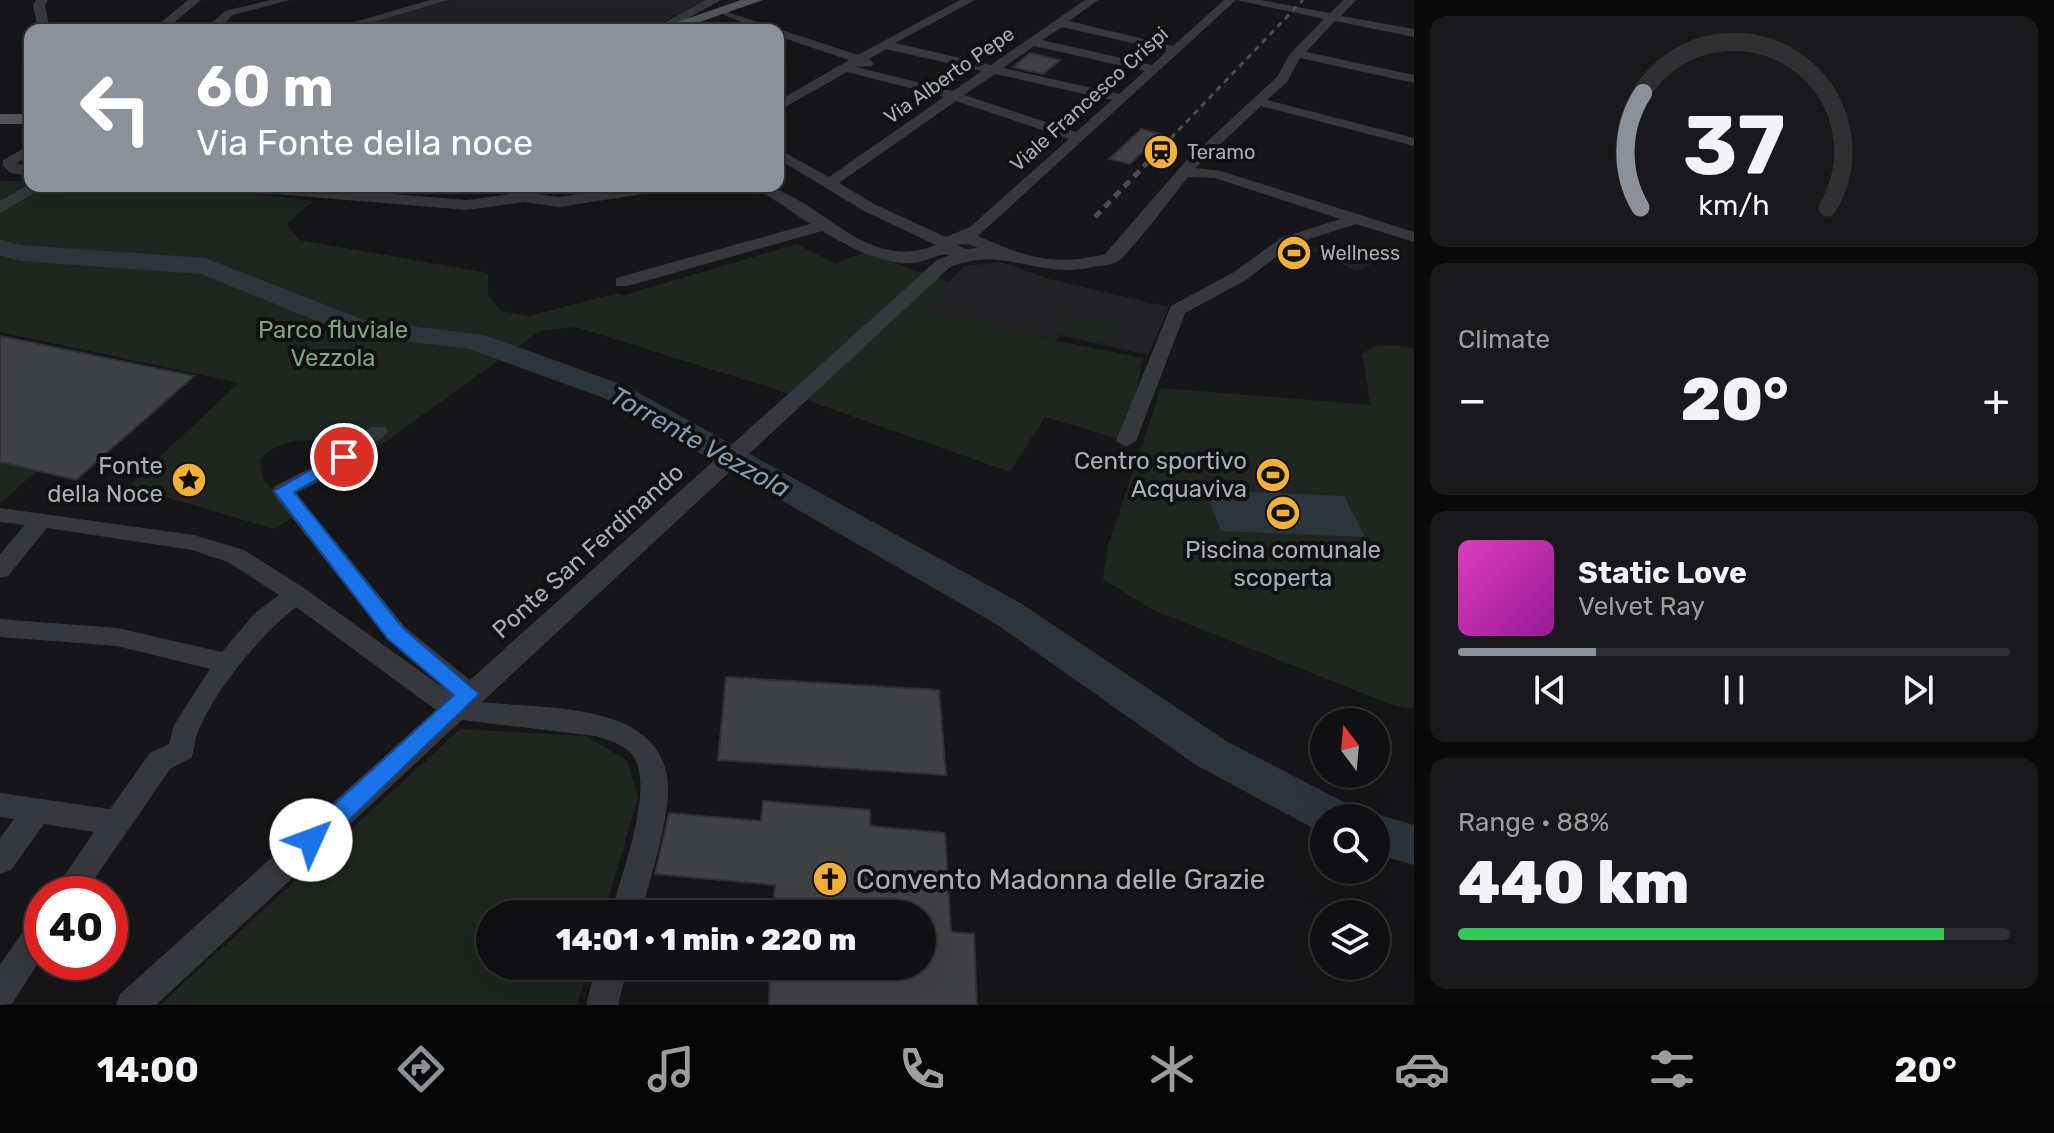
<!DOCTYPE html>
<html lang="en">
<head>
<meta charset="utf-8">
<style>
  body { margin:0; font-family:Rubik,sans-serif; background:#19191b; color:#f1f3f6; height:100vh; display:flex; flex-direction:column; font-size:30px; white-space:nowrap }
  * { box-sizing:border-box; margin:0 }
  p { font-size:26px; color:#9c9d9f }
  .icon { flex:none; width:44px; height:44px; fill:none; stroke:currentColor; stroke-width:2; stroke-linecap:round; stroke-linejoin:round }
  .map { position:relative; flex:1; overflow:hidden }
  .drawer { display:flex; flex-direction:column; gap:16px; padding:16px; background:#09090a; width:640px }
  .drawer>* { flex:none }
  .top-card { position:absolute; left:24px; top:24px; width:760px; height:168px; border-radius:16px; box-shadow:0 8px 32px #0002,0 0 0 2px #303032; background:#8c9099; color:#fff; overflow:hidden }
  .needle { width:52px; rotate:344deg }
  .fabs { position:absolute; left:1310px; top:708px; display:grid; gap:16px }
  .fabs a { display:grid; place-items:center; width:80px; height:80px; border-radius:50%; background:#101012; box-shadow:0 8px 32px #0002,0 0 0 2px #303032; font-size:40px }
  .speed { position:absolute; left:24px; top:876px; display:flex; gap:16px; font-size:40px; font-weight:700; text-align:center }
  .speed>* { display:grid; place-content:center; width:104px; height:104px; border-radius:50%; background:#101012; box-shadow:0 8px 32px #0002,0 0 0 2px #303032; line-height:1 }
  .speed .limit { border:12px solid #d22; background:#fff; color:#111 }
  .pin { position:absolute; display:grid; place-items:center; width:68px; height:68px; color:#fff; margin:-34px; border:4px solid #fff; border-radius:50%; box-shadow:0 2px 8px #0007 }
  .me { position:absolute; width:88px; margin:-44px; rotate:47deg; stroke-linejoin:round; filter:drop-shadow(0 0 6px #0008) }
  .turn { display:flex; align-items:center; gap:28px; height:168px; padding:0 40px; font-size:36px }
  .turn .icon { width:104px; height:104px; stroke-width:2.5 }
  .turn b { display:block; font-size:56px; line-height:68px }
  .big { font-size:60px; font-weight:800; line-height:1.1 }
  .drawer .card { flex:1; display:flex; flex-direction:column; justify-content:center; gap:12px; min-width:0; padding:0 28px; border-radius:16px; background:#19191b }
  .drawer .dial { align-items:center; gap:0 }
  .dial svg { height:208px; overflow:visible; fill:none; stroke:#303032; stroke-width:7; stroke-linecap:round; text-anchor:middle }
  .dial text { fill:#f1f3f6; stroke:none }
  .song { display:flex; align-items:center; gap:24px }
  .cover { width:96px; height:96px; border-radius:12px; background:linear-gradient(135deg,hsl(310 70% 55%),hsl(300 70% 35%)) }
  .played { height:8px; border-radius:4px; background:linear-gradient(90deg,#8c9099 25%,#303032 25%) }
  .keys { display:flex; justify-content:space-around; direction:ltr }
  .heat { display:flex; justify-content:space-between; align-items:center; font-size:44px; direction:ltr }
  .charge { height:12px; border-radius:6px; background:linear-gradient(90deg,#34c759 88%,#303032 0) }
  .trip { position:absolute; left:476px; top:900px; width:460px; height:80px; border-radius:40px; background:#101012; box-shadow:0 8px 32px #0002,0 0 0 2px #303032; font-weight:800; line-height:80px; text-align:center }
  .tab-bar { display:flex; height:128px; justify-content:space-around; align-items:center; background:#060607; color:#9c9d9f }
  .tab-bar .icon { width:56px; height:56px }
  .tab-bar .active { color:#8c9099 }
  .tab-bar b { font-size:36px; color:#f1f3f6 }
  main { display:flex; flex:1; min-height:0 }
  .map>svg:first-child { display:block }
</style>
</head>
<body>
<main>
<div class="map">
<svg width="1414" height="1005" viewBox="0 0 1414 1005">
  <rect width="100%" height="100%" fill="#161618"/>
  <g fill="#222225">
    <path d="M452,0H708L646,30H344Z"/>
    <path d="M1326,242L1375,262L1357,271L1310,250Z"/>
    <path d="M1002,262L1049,279L1169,307L1148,355L1059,335L1057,341L925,306L964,266Z"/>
  </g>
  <g fill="#1e261f">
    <path d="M0,181H30V186H188L313,201L287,224L299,240L488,273V294L501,311L529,316L617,293L624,295L797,244L835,264L865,252L948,282L926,306L1057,341L1143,358L1126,441L1045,417L1010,472L778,390L576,327L540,331L371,452C338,440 288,430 260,459L263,478L293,517L274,529L128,486L239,383L0,332Z"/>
    <path d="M1063,316L1116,328L1110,344L1056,331Z"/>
    <path d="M1394,345L1414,348V709L1392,705L1153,610L1103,579L1108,545L1161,388L1371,405L1362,354L1375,346Z"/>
    <path d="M0,462L37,470L0,504Z"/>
    <path d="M460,729L585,736L627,760L638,797L604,914H490V966H589L577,1005H160Z"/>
  </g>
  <path fill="#2c353c" d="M1205,490L1344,496L1365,537L1221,531Z"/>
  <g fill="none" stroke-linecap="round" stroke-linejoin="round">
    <g fill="#2c353c" fill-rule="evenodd">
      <path d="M0,240L21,245L205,258L364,320L484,335L626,386L1022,604L1226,741L1348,804L1354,818H1324V834L1196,765L996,624L604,398L469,349L349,334L201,274L21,261L0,256Z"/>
      <path d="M1376,814L1414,825V865L1376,854V818H1366Z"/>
    </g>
  </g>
  <g fill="#404145" stroke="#303034" stroke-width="2">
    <path d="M1030,53L1060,60L1043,74L1013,67Z"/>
    <path d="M1141,129L1161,134L1130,164L1109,159Z"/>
    <path d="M0,336L194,376L76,480L0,462Z"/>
    <path d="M726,677L939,690L946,775L718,760Z"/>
    <path d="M763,801L870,810V826L945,833L951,932L974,934L977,1005H769L770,966H922V914H773L775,885L655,874L669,813L761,821Z"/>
  </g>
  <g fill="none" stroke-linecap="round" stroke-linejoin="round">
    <g fill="#37383d" fill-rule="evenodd">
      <path d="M36,0H48L45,5L50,30H38L33,5Z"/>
      <path d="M188,0H201L165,30H152Z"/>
      <path d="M270,0H290L233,15L217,30H204L225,11Z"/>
      <path d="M430,0H449L346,30H327Z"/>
      <path d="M706,0H721L666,30H651Z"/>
      <path d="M960,0H975L895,43L991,65L1085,0H1098L1069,21L1173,46L1224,0H1260L1330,13L1344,0H1356L1341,16L1414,29V37L1335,21L1306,52L1414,75V83L1300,58L1287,82L1267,100L1414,138V146L1261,106L1195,168L1221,171L1414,232V242L1356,224L1293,244L1246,280L1185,313L1136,441L1126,447L1116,441L1171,306L1234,272L1281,238L1340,219L1215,178L1188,177C1175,193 1130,254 1117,262C1111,265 1099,266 1093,267C1039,280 1001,244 949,268L482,702C554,710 681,700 667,806C662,842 650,879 641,914H611C620,877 652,797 636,761C630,746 609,740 595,736L462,720L156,1005H116L120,994L436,710L296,607C260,635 214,691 197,734C194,742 195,750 191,758L170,769L84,894H52L94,832L44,824L11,870L0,874V838L14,819L0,817V793L110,809L150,753L169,744L174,725L210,669L117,646L0,637V619L117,628L222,652L254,614L279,595L228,562L192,550L47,528L8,576L0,578V554L25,525L0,522V508L194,535L244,550L304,588L449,692L387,639L275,496L272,491L275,486L323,462L371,427H385L388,431L385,435L339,472L296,493L405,627L470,680L937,260L950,255C939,252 926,262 913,263C881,265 848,246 822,231L628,286H616V278L810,224L754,186C815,186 860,276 936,245L864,211L778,159V149L829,177L944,97L847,72L778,111V101L849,60L778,36V30H762L724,15V11L858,55ZM1236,0L1324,19L1290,54L1277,77L1184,163L1105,254C1053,267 1026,257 978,236ZM1062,27L1167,51L1152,65L1042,40ZM1034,46L1145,71L1119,94L1003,68ZM886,49L982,71L953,91L856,67L872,66L874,63L869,59ZM995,74L1112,100L1076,132L964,95ZM956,101L1069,139L970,227L946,237L876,205L839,183ZM968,244L978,248L966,249L957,245Z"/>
      <path d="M30,62V72L24,68Z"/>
      <path d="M30,145V155L17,163L30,168V176L11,173L3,166V160Z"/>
      <path d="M30,184L46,186L0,213V201Z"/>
      <path d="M231,186H294L467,200L524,192L559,197L632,186H670L662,191L559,207L524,202L467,210L239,191Z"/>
      <path d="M42,915V957L12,1004L0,1005V965L31,920Z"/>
      <path d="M596,966H628L618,1005H586Z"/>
    </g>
    <g fill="#53555c" fill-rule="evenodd">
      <path d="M741,0H763L677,30H654Z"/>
      <rect x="0" y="114" width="30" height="10"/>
    </g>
    <path stroke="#4a4c52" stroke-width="3" stroke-dasharray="6 5" stroke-linecap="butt" d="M1148,162L1303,0"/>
    <path stroke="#4a4c52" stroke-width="5" stroke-dasharray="8 6" stroke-linecap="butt" d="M1095,217L1150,160"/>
  </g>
  <path fill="#1a73e8" stroke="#114b97" stroke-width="2" d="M344,451L350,453V461L294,492L403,628L479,694L320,848L311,851L303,848L299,840L303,833L454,695L388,639L274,491Z"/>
  <defs>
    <g id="station-disc" transform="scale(1.8)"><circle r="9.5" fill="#f2b134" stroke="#111113"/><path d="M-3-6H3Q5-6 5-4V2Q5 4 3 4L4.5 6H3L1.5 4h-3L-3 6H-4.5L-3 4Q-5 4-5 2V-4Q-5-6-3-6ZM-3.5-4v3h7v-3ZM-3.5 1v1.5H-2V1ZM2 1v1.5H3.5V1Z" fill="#111"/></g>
    <g id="stadium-disc" transform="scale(1.8)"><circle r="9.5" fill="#f2b134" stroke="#111113"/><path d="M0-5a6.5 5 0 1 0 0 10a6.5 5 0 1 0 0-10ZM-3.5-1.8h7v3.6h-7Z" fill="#111"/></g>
    <g id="sight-disc" transform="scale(1.8)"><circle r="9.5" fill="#f2b134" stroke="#111113"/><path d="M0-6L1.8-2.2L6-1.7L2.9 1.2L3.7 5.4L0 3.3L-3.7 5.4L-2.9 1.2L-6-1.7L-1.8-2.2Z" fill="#111"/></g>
    <g id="church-disc" transform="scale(1.8)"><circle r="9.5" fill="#f2b134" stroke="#111113"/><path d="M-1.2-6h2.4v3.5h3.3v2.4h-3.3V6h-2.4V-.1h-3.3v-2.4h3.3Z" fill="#111"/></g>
  </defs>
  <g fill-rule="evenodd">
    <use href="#station-disc" x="1161" y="152"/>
    <use href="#stadium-disc" x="1294" y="253"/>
    <use href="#stadium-disc" x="1273" y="475"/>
    <use href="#sight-disc" x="189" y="480"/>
    <use href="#stadium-disc" x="1283" y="513"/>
    <use href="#church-disc" x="830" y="879"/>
  </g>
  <g text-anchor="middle" stroke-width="8" stroke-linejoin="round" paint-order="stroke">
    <g font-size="20" fill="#a8adb8" stroke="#111113">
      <text transform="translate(949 75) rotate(-35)" y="7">Via Alberto Pepe</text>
      <text transform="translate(1089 99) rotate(-42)" y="7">Viale Francesco Crispi</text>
    </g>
    <g font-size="20" fill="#a8adb8" stroke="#111113" text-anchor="start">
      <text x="1187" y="159">Teramo</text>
      <text x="1320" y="260">Wellness</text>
    </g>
    <g font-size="24" fill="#7fa381" stroke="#111113">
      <text x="333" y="338">Parco fluviale<tspan x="333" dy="28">Vezzola</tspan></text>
    </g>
    <g font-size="24" fill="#a8adb8" stroke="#111113" text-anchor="end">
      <text x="1247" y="469">Centro sportivo<tspan x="1247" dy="28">Acquaviva</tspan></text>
      <text x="163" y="474">Fonte<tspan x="163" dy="28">della Noce</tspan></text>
      <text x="1283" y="558" text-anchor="middle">Piscina comunale<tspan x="1283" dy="28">scoperta</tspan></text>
    </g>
    <g font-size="24" fill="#a8adb8" stroke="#111113">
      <text transform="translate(588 551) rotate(-42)" y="8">Ponte San Ferdinando</text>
    </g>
    <g font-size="26" font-style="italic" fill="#7f9bb3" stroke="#111113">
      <text transform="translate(700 442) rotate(29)" y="9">Torrente Vezzola</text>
    </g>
    <g font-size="28" fill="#a8adb8" stroke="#111113" text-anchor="start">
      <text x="856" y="889">Convento Madonna delle Grazie</text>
    </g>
  </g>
</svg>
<div class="fabs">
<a><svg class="needle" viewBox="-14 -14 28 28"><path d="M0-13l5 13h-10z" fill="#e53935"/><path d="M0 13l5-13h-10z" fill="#9c9d9f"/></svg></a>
<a><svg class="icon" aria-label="search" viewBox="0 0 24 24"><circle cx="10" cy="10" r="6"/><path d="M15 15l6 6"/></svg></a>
<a><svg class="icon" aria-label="layers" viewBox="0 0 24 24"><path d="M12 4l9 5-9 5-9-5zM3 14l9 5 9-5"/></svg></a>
</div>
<div class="speed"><div class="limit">40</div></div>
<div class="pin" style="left:344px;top:457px;background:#d93025"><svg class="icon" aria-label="arrive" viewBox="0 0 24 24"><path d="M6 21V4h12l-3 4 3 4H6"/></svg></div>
<svg class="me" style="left:311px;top:840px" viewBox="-20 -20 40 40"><circle r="19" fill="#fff"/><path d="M0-13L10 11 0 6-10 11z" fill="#1a73e8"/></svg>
<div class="trip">14:01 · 1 min · 220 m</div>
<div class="top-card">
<div class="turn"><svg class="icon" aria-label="left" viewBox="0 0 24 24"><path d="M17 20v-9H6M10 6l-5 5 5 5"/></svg><div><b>60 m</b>Via Fonte della noce</div></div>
</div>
</div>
<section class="drawer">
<div class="card dial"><svg viewBox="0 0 100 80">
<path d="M14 69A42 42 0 1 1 86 69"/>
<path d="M14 69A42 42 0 0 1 15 25" stroke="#8c9099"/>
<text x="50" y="56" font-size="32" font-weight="700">37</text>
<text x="50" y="72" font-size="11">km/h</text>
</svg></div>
<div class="card"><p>Climate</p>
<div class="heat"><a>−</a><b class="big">20°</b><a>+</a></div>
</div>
<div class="card">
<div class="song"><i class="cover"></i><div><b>Static Love</b><p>Velvet Ray</p></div></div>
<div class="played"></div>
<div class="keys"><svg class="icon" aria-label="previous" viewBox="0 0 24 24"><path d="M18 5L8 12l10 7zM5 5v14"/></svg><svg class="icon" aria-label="pause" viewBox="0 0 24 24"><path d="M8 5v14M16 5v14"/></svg><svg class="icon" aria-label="next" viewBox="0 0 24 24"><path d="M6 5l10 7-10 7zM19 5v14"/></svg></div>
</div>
<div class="card"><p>Range · 88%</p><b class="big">440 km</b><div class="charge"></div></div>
</section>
</main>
<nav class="tab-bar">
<b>14:00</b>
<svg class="icon active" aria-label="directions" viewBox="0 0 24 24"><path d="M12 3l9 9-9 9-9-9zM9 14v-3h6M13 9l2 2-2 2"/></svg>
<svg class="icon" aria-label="music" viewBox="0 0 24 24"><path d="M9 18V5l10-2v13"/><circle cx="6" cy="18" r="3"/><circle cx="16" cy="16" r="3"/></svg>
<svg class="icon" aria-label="phone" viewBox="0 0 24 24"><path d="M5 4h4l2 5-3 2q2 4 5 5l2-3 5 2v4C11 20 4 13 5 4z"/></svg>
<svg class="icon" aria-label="climate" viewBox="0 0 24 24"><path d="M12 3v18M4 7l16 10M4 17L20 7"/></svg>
<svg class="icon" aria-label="car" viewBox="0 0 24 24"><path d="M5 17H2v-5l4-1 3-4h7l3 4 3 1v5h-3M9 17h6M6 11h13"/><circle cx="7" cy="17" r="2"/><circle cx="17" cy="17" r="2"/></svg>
<svg class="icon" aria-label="filters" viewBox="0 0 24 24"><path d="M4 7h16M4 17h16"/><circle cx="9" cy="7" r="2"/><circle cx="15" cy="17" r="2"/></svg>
<b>20°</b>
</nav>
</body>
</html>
